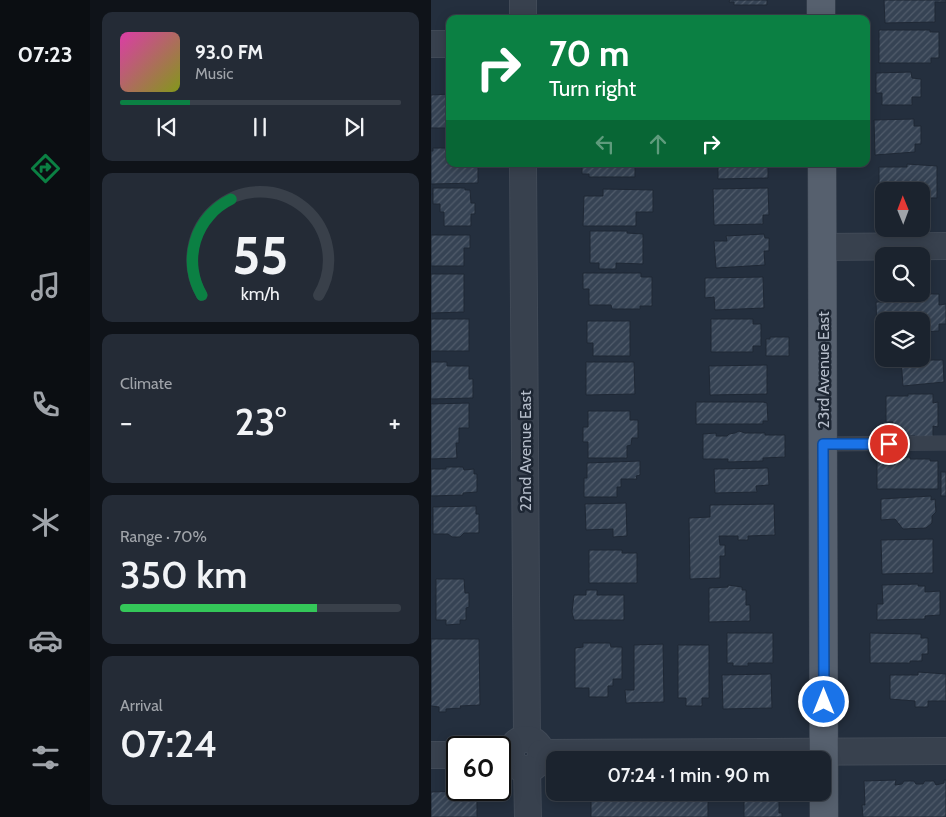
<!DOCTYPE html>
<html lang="en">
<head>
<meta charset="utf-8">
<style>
  body { margin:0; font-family:Cabin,sans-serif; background:#242b36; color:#f1f3f6; height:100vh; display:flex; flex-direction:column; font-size:19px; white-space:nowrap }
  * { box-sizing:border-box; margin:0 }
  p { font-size:16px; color:#a0a4aa }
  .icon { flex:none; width:28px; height:28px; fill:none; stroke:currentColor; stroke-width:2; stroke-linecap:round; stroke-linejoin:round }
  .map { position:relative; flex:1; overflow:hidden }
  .sheet { display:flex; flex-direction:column; gap:12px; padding:12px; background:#0f1319; width:341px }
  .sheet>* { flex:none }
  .top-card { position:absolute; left:15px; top:15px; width:424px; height:152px; border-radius:10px; box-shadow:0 2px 12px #0003,0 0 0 1px #39404a; background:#0b8043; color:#fff; overflow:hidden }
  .needle { width:32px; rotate:359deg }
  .tools { position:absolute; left:444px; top:182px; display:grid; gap:10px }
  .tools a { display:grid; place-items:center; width:55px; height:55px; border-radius:10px; background:#1b232e; box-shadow:0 2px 12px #0003,0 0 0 1px #39404a; font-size:25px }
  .speed { position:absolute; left:15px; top:736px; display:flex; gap:10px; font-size:25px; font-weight:700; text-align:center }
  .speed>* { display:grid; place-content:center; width:65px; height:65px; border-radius:50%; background:#1b232e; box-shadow:0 2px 12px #0003,0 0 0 1px #39404a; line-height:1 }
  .speed .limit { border:2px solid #111; border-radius:8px; background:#fff; color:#111 }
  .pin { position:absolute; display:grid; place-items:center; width:42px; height:42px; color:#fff; margin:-21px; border:2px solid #fff; border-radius:50%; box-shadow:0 1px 5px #0007 }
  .me { position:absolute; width:55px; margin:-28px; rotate:0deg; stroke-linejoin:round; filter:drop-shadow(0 0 4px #0008) }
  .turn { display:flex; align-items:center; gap:18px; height:105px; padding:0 20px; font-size:22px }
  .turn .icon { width:65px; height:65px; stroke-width:2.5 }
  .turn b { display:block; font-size:35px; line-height:42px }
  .lanes { display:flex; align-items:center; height:48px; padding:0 20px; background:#0003; justify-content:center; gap:25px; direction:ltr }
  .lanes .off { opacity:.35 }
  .big { font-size:38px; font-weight:600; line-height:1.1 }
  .sheet .widget { flex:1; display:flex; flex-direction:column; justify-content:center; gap:8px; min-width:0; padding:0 18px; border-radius:10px; background:#242b36 }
  .sheet .dial { align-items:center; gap:0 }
  .dial svg { height:130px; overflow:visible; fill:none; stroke:#39404a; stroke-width:7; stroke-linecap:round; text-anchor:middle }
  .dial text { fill:#f1f3f6; stroke:none }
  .song { display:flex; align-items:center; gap:15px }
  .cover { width:60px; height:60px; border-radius:8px; background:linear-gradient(135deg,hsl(320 70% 55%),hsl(70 70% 35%)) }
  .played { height:5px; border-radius:2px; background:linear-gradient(90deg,#0b8043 25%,#39404a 25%) }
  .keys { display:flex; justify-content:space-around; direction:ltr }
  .heat { display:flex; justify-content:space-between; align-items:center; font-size:28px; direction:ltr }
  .charge { height:8px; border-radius:4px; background:linear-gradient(90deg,#34c759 70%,#39404a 0) }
  .trip { position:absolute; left:115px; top:751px; width:285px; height:50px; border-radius:10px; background:#1b232e; box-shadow:0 2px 12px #0003,0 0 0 1px #39404a; font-weight:600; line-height:50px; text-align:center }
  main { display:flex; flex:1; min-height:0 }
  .menu { display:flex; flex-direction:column; width:90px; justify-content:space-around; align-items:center; background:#0b0e12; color:#a0a4aa }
  .menu .icon { width:35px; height:35px }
  .menu .current { color:#0b8043 }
  .menu b { font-size:22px; color:#f1f3f6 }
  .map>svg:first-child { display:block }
</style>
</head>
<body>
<main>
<nav class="menu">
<b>07:23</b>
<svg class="icon current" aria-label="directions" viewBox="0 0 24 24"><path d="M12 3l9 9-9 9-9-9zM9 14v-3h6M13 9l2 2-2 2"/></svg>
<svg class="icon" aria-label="music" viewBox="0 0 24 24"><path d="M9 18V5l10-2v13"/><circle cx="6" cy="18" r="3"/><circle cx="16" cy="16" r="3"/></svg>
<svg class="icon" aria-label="phone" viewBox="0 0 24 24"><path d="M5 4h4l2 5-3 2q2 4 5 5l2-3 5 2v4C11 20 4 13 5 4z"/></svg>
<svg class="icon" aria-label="climate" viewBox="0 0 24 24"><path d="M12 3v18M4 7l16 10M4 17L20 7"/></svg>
<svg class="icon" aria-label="car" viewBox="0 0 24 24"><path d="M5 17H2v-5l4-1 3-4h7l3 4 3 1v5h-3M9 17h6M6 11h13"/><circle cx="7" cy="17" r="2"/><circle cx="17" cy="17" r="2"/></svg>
<svg class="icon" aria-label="filters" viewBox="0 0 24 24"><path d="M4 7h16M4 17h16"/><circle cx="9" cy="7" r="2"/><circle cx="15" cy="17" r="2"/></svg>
</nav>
<section class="sheet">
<div class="widget">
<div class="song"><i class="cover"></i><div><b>93.0 FM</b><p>Music</p></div></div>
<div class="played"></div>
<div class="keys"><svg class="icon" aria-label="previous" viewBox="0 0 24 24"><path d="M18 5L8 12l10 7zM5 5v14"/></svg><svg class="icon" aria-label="pause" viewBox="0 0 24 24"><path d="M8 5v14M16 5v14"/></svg><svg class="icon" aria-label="next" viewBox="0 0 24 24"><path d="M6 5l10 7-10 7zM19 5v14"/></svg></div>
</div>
<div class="widget dial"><svg viewBox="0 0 100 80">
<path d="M14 69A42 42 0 1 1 86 69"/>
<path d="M14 69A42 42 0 0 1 32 10" stroke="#0b8043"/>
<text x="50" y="56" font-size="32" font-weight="700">55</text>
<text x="50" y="72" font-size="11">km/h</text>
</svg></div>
<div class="widget"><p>Climate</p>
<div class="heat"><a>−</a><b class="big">23°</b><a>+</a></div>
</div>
<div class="widget"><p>Range · 70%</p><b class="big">350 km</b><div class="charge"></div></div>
<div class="widget"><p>Arrival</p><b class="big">07:24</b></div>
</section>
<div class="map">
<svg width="515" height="817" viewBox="0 0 515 817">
  <defs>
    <pattern id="building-hatch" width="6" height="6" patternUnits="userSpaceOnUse" patternTransform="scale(1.25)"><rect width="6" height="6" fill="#364354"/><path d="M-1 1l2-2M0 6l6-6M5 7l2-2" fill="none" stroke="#515c6b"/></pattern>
  </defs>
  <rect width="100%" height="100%" fill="#242f3e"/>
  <g fill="url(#building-hatch)" stroke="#1f2835">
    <path d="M299,0H336V5H303V2H298Z"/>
    <path d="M453,0H515V2H504V22L454,23Z"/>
    <path d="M448,30H499V32H508V58H500V63H448Z"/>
    <path d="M480,72L481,78L490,79V97H481V105H451V93H445V73Z"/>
    <path d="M19,94V128H0V95Z"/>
    <path d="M483,119V126H490V144H484V152L444,155L443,120Z"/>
    <path d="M2,148H17L19,164H47V183L0,184V151H2Z"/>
    <path d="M151,164H204V177H158V174H151Z"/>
    <path d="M287,164H337V178L287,179Z"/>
    <path d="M476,164L506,166V198H490V191H452V208H448V167H476Z"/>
    <path d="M2,188H34V190H39L40,203H44V214H40V226H13V212H9V204H2Z"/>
    <path d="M337,188L338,215H332V224L283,225L282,189Z"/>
    <path d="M172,189L222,190V212H205V226H152L153,196H172Z"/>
    <path d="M159,231H196V233L212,234V264L185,263V269H168V263H159Z"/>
    <path d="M333,234L334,238H338V251H333L334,265L285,268L283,241H296L295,236Z"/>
    <path d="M0,235H39V248H33V266H0Z"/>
    <path d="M152,273H210V277H221V306H209V309H181L180,305H158V289H152Z"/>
    <path d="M0,274H33V312L0,313Z"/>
    <path d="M332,277L333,308L284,310L283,297L274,298V278Z"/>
    <path d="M471,294H508V305L515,304V324H508V331L490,332V321H452V330H446L445,302H471Z"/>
    <rect x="0" y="319" width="38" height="32"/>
    <path d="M280,319H322V324H330V346H322V352H280Z"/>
    <path d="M156,321H199V356H162V343H156Z"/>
    <path d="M339,337H358V356H335V339H339Z"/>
    <path d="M490,347H496V360H512L513,382L472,386L470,359H490Z"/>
    <path d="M0,362H16V366H38V379H42V398L0,399Z"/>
    <path d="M155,362H203L204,394L155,395Z"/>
    <path d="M336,365V394L279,395L278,366Z"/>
    <path d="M477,394H502V403L507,402V427L502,426V439H484V436H462V422H455V396H477Z"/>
    <path d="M265,402H332L336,403L337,421H332V424H265Z"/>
    <path d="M38,403V428H28V443H25L26,458L0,459V404Z"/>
    <path d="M157,411H199V420H207V438H201L200,445L196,446V458H157V442H152V427H157Z"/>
    <path d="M308,431L314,433H334V435H354V457L332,458V461L297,462V459H272V434L285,433V436H296L298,434L304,433Z"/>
    <path d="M479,457V459H499V461H507V489H446V458Z"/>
    <path d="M209,461V475L205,476L206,479H190V487H186V497H153V478H156V463Z"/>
    <path d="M15,467H32L33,470L43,469V474H46V492L32,493V495L0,496V469H15Z"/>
    <path d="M337,468L338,485L325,486L326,492L284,493L283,469Z"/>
    <rect x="510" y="472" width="5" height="24"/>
    <path d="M500,496V500L504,499L505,512L501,516V523L495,528L472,529L464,519L450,520V499Z"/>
    <path d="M195,503L196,536L182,537V529L155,530L154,504Z"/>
    <path d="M343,504L344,535L317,536V540H307V536H288L289,545H294V556H289V578L259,579L258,518L279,517V505Z"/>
    <path d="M45,506V514H48V533H33L29,537H21L17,534H2V507Z"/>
    <path d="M502,539V573L451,574L450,540Z"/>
    <path d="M158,550H191V553H206V583H158Z"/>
    <path d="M5,579H33L34,593H38V607L35,608V620H29V624L15,625V620H5Z"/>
    <path d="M487,584V586H494V592L509,591V615L494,616V619L446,620V604H452L451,585Z"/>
    <path d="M297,585L311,587V590H315V605H319V621L278,622V588L297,587Z"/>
    <path d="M155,590H166V595H193V620H143L141,612L143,595H155Z"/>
    <path d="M296,633H342V663H317V666H302V663H296Z"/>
    <path d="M439,633L490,634V638H497V654H491V661H479V663H439Z"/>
    <path d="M0,639H48L49,705L29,706L30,708L15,709V712H8V707L0,706Z"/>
    <path d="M152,643H179L180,647H191V679H182V686H177V697H158V688H144V648L152,647Z"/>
    <path d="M232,644L233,702L195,703L194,690H203V645Z"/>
    <path d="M247,645H278V698H271V706H255V698H247Z"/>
    <path d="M487,672L515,674V701H497V707H484V701L459,699V675H487Z"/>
    <path d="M340,674L341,708L292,709L291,675Z"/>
    <path d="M465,780L464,785L471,784L473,781H483L485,784H492L494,781H503L505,785L513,783V780H515V817H432L431,805H434L433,781Z"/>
    <path d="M31,791V796H46V817H0V792Z"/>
    <path d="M277,792V817H160V794Z"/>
    <path d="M348,800V813H351V817H313V801Z"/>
  </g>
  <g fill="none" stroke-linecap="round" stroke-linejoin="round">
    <g stroke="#414a57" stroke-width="15">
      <path id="service" d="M392,444L515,443"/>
    </g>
    <g stroke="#414a57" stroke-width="28">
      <g id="minor">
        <path d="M92,0V19"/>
        <path d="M0,44H19"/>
        <path d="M92,164L96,739"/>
        <path d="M391,247L515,246"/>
        <circle cx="95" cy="754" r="15"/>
        <path d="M110,753L515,751"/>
        <path d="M0,755H26"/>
        <path d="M96,769L97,817"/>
      </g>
    </g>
    <g stroke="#414a57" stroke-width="29">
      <g id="primary">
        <path d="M390,0V19"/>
        <path d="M391,164L393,817"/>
      </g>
    </g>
    <use href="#service" stroke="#38414e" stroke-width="14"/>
    <use href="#minor" stroke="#38414e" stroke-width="26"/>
    <use href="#primary" stroke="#56606e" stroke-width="28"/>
  </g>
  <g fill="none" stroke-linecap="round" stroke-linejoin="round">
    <g stroke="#114b97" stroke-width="12">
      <path id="route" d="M393,702L392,444H458"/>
    </g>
    <use href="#route" stroke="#1a73e8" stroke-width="9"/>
  </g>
  <g text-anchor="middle" stroke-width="5" stroke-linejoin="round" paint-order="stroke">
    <g font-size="16" fill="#b4bcc9" stroke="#1d2633">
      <text transform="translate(392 370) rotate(-90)" y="6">23rd Avenue East</text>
      <text transform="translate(94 451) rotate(-90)" y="6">22nd Avenue East</text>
    </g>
  </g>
</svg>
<div class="tools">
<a><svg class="needle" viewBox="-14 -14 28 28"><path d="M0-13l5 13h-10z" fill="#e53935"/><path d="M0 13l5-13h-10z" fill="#a0a4aa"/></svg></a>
<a><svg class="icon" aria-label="search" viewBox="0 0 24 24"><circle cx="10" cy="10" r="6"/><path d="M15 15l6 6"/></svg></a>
<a><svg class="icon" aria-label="layers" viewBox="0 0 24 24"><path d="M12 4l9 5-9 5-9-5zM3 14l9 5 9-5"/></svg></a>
</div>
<div class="speed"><div class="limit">60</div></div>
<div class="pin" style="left:458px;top:444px;background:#d93025"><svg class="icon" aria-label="arrive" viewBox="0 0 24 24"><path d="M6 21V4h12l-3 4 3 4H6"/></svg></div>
<svg class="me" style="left:393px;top:702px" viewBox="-20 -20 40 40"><circle r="17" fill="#1a73e8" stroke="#fff" stroke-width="3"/><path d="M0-11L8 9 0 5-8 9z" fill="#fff"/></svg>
<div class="trip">07:24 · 1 min · 90 m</div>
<div class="top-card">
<div class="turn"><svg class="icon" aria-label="right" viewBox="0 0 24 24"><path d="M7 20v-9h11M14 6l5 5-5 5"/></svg><div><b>70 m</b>Turn right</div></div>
<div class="lanes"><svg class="icon off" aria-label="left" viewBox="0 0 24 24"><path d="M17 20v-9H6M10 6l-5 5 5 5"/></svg><svg class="icon off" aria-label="ahead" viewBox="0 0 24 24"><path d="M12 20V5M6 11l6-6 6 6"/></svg><svg class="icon" aria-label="right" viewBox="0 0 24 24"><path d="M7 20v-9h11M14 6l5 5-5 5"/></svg></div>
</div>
</div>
</main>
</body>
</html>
